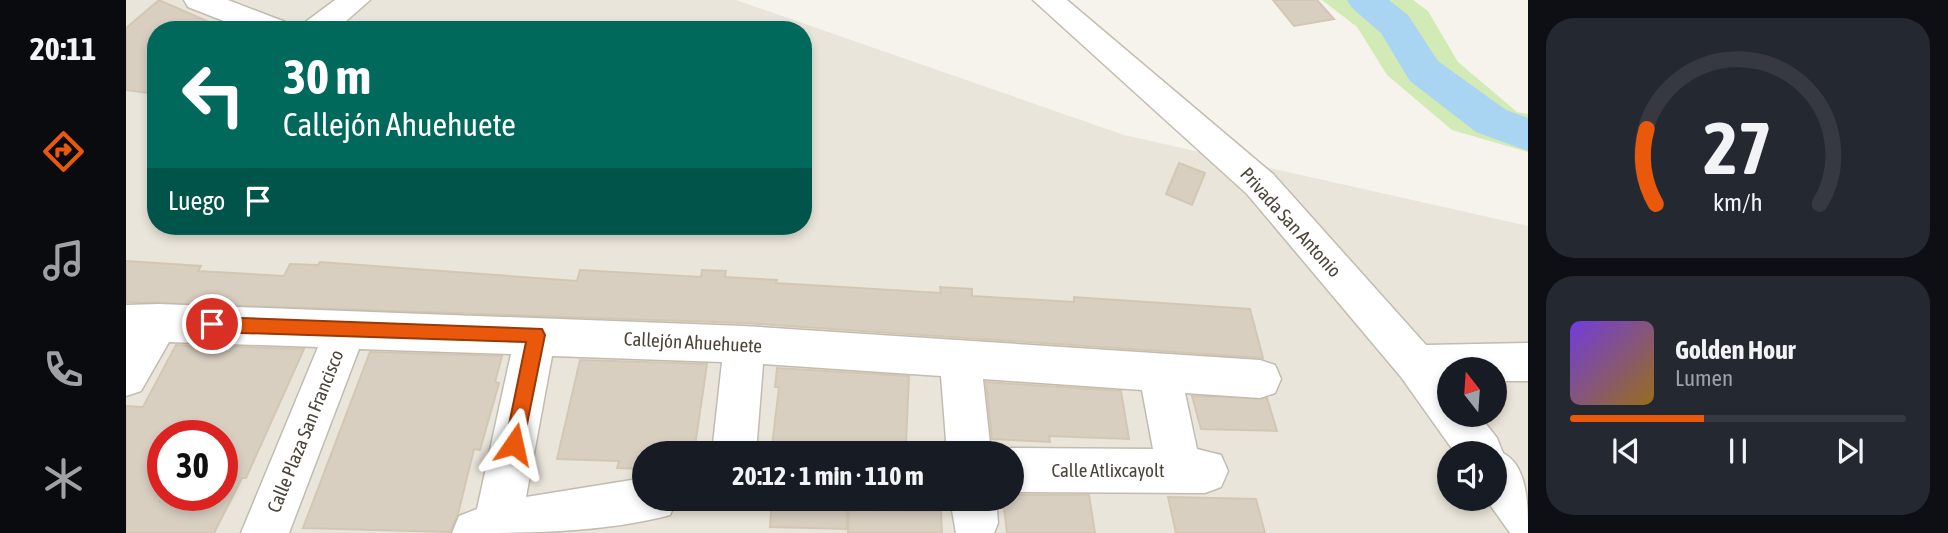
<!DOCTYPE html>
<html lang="es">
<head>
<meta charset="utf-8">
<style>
  body { margin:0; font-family:"Asap Condensed",sans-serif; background:#242831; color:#f1f3f6; height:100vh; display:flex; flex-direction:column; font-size:26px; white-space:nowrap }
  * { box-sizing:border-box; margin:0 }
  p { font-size:23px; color:#9ea1a6 }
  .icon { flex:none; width:38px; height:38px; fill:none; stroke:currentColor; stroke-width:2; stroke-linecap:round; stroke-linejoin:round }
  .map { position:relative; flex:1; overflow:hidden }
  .sheet { display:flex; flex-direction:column; gap:18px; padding:18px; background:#0d0f14; width:420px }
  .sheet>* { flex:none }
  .guide { position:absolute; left:21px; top:21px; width:665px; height:214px; border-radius:28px; box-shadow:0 4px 10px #0003; background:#00695c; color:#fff; overflow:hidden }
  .needle { width:46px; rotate:343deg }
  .tools { position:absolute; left:1311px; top:357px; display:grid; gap:14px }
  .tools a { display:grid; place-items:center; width:70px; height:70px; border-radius:50%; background:#171b24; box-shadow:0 4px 10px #0003; font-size:35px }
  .speed { position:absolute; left:21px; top:420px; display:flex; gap:14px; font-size:35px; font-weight:700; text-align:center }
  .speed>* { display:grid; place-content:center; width:91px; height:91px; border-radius:50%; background:#171b24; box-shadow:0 4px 10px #0003; line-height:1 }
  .speed .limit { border:10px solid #d22; background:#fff; color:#111 }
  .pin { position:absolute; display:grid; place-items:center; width:60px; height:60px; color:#fff; margin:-30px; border:4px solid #fff; border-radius:50%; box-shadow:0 2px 7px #0007 }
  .me { position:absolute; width:77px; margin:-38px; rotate:11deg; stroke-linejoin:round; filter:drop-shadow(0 0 5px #0008) }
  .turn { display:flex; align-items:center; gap:24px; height:147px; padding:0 21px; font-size:32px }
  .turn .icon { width:91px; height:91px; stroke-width:2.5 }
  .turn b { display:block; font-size:49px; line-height:60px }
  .then { display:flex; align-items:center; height:66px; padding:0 21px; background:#0003; gap:14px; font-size:26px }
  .sheet .widget { flex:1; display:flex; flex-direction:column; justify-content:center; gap:10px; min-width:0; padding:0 24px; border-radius:28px; background:#242831 }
  .sheet .dial { align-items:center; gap:0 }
  .dial svg { height:182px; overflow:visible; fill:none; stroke:#363941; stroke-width:7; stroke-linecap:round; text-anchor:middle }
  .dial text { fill:#f1f3f6; stroke:none }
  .song { display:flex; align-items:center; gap:21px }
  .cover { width:84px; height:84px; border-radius:10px; background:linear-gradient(135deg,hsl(260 70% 55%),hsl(40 70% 35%)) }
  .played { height:7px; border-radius:4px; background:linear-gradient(90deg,#ea580c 40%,#363941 40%) }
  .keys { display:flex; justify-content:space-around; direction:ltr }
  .trip { position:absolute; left:506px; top:441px; width:392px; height:70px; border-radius:35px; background:#171b24; box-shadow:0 4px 10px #0003; font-weight:700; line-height:70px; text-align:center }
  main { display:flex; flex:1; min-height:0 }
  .tabs { display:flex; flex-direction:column; width:126px; justify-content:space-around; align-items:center; background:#090b0e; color:#9ea1a6 }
  .tabs .icon { width:49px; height:49px }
  .tabs .selected { color:#ea580c }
  .tabs b { font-size:32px; color:#f1f3f6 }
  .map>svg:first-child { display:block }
</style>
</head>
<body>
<main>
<nav class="tabs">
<b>20:11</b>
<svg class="icon selected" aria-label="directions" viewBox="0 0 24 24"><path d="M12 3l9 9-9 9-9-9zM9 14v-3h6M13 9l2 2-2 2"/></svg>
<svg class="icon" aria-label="music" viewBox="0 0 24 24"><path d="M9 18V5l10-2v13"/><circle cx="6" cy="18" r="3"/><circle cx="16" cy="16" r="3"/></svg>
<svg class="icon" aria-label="phone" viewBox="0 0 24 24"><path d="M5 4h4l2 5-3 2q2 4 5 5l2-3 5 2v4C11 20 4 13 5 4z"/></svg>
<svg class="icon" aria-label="climate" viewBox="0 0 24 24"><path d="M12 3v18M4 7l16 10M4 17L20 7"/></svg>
</nav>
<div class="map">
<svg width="1402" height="533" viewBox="0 0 1402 533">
  <rect width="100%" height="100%" fill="#f6f3ec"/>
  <path fill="#eae5da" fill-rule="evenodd" d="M0,0H610L998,135L1402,226V533H0ZM30,30H677V226H30ZM1323,369H1368V415H1323ZM37,436H96V495H37ZM518,453H886V499H518ZM1323,453H1368V499H1323Z"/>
  <path fill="#d2eab5" d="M1196,0H1287L1302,11L1332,62L1391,112L1402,114V152L1326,130L1261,75L1231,27Z"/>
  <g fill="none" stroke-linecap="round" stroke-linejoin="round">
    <path fill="#a9d4f2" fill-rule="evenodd" d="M1221,0H1263L1282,15L1312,61L1380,110L1402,118V151L1350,132L1284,81L1255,33L1226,8Z"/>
  </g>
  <g fill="#d8cfc1" stroke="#d3c7b4" stroke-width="2" fill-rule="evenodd">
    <path d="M33,0L101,30H30V94L0,90V28Z"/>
    <path d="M1147,0H1191L1208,19L1168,26Z"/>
    <path d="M1053,163L1079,173L1066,205L1040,194Z"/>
    <path d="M0,261L75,266L72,271L158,276L164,264L192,265L194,262L451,281L454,270L575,277L576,270L600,271L599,277L651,280L650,283L815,293L814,287L846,289V296L948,302V297L1124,309L1137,358L618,323L0,302Z"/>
    <path d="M50,345L178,349L120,478H116L88,533H0V406L17,407ZM37,436H96V495H37Z"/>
    <path d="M244,352L376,356L369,382L373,383L354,450L348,449L332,514L324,532L177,528Z"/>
    <path d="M454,360L581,364L568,453H518V469L491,468L493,461L431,459Z"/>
    <path d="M651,368L783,376L780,443L763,442V453L646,446L653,387H649Z"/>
    <path d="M860,382L995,391L1003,439L923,436L924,442L866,439Z"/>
    <path d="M1066,396L1141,398L1151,431L1075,429Z"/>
    <path d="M886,495H963L969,533H881L877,499H886Z"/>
    <path d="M1042,497L1130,499L1139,533H1050Z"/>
    <path d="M646,499H721V529L644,527Z"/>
    <path d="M723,510L815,511L816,533H722Z"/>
  </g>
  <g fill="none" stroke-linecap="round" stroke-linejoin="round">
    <g stroke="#c2bbae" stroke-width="3">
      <g id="minor">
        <path d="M58,0H102L162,23L166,30H121L62,7Z"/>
        <path d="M209,0H244L210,30H174L178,23Z"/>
        <path d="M907,0H941L1147,174L1300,345L1402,343V381H1368V369H1323V415H1353L1371,438L1377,453C1402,466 1402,505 1402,533H1384L1360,499H1368V453H1329L1275,377L1121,194Z"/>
        <path d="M33,304L618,326L1134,360L1149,365L1155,379L1149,393L1134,398L1059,393L1071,449L1095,455L1102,471L1095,487L1079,493L886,492V453H873L886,448L1027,449L1016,390L857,379L865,453H821L815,376L637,364L630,453H586L596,362L426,356L400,497L518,478V499H551L544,515C477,533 398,533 326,533L333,516L351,509L385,354L233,349L163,533H115L192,347L43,342L15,391L0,396V305Z"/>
        <path d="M824,499H870L872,523L868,533H830Z"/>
      </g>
    </g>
    <use href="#minor" fill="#fff" fill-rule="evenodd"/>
  </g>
  <path fill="#ea580c" stroke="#983908" stroke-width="2" d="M86,317L416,329L419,335L397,444L395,450L388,453L382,450L379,444L400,342L86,332L78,324Z"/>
  <g text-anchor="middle" stroke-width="5" stroke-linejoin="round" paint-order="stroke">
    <g font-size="19" fill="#4b4439" stroke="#fff">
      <text transform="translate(1165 222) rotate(48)" y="7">Privada San Antonio</text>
      <text transform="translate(567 342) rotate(3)" y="7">Callejón Ahuehuete</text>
      <text transform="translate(179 431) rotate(-68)" y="7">Calle Plaza San Francisco</text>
      <text x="982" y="477">Calle Atlixcayolt</text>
    </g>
  </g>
</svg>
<div class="tools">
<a><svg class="needle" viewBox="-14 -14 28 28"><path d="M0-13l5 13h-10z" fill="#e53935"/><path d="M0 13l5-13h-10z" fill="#9ea1a6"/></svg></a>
<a><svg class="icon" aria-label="sound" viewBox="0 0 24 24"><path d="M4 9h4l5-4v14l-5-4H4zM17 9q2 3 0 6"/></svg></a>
</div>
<div class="speed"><div class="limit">30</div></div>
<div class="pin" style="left:86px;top:324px;background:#d93025"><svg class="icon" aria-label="arrive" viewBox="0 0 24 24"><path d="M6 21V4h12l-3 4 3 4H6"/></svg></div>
<svg class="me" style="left:388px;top:444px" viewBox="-20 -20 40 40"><path d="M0-17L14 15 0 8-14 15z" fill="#ea580c" stroke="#fff" stroke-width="4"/></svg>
<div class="trip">20:12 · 1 min · 110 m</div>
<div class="guide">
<div class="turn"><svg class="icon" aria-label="left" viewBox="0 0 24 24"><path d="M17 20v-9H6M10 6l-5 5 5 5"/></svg><div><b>30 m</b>Callejón Ahuehuete</div></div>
<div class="then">Luego<svg class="icon" aria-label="arrive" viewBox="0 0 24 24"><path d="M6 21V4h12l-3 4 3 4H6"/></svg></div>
</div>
</div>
<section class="sheet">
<div class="widget dial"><svg viewBox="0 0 100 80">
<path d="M14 69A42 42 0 1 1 86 69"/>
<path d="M14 69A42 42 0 0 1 10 36" stroke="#ea580c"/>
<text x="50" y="56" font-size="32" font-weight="700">27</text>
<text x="50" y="72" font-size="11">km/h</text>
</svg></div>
<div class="widget">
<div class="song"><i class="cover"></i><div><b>Golden Hour</b><p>Lumen</p></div></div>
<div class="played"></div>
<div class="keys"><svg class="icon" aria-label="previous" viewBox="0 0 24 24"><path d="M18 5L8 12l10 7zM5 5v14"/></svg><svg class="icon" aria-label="pause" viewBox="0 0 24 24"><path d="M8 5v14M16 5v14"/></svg><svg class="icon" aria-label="next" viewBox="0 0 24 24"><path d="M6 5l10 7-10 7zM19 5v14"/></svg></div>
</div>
</section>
</main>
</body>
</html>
